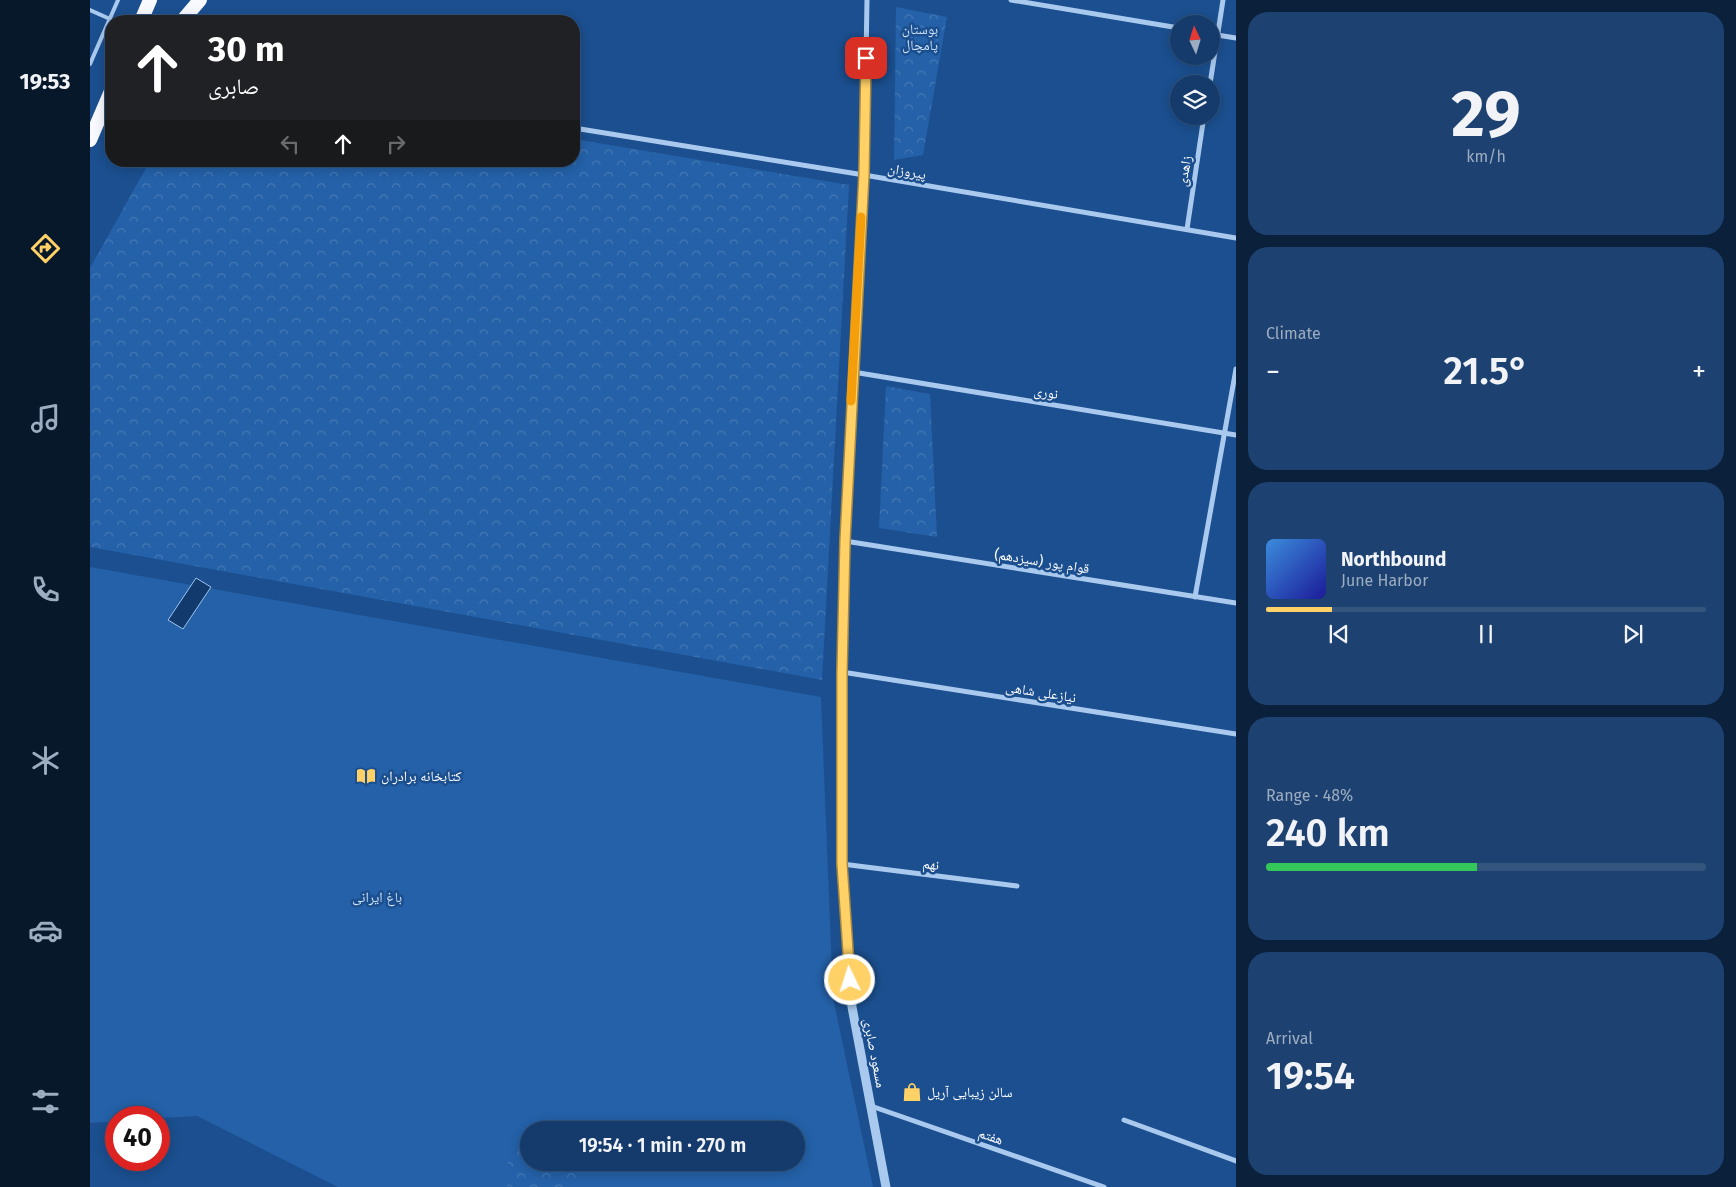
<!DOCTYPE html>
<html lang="en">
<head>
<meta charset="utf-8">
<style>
  body { margin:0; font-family:"Fira Sans","Noto Naskh Arabic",sans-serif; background:#1d4271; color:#f1f3f6; height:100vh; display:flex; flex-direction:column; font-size:19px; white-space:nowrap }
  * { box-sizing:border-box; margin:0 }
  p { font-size:16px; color:#9dadc1 }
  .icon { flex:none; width:28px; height:28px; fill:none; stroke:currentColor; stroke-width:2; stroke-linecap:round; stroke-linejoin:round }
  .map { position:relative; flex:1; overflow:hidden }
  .sheet { display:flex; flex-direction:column; gap:12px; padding:12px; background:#0b203b; width:500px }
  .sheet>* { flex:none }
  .top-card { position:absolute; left:15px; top:15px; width:475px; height:152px; border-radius:20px; box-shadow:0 2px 12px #0003,0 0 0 1px #33557e; background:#202124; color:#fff; overflow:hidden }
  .needle { width:32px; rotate:356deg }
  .tools { position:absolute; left:1080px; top:15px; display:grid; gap:10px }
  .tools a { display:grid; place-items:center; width:50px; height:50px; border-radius:50%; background:#143b6b; box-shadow:0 2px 12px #0003,0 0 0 1px #33557e; font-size:25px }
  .speed { position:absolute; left:15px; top:1106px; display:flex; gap:10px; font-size:25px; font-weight:700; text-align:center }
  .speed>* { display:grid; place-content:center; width:65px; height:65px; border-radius:50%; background:#143b6b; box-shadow:0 2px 12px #0003,0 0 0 1px #33557e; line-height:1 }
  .speed .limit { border:8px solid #d22; background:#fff; color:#111 }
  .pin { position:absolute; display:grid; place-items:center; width:42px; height:42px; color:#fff; margin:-21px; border-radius:10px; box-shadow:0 2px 8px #0006 }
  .me { position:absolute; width:55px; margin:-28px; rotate:356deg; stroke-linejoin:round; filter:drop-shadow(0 0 4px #0008) }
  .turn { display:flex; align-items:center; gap:18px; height:105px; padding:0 20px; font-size:22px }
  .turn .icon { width:65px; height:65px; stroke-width:2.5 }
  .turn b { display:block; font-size:35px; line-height:42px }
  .lanes { display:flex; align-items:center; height:48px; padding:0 20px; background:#0003; justify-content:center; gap:25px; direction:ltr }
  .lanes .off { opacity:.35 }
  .big { font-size:38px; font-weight:600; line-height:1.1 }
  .sheet .tile { flex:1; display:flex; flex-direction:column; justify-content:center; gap:8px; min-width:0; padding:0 18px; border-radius:20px; background:#1d4271 }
  .sheet .dial { align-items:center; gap:0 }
  .dial b { font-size:65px; line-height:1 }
  .song { display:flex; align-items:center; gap:15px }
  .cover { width:60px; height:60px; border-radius:8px; background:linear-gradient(135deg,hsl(210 70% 55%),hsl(240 70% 35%)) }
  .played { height:5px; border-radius:2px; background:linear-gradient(90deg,#ffd166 15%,#33557e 15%) }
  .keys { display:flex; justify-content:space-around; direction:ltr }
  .heat { display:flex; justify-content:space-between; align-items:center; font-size:28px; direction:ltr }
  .charge { height:8px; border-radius:4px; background:linear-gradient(90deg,#34c759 48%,#33557e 0) }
  .trip { position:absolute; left:430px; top:1121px; width:285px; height:50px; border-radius:25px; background:#143b6b; box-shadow:0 2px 12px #0003,0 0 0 1px #33557e; font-weight:600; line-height:50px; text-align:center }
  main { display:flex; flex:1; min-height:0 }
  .tab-bar { display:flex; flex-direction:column; width:90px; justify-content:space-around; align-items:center; background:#08182b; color:#9dadc1 }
  .tab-bar .icon { width:35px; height:35px }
  .tab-bar .active { color:#ffd166 }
  .tab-bar b { font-size:22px; color:#f1f3f6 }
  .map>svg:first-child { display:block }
</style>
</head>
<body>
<main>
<nav class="tab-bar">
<b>19:53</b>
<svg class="icon active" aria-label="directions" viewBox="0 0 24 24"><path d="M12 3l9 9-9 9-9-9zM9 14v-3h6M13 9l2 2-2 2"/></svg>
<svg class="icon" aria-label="music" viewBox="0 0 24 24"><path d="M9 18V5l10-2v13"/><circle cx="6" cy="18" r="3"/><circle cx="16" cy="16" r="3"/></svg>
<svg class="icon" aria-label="phone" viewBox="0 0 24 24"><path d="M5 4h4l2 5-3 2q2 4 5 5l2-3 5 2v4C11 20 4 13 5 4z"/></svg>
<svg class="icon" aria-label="climate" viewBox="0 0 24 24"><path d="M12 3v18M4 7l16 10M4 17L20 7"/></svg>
<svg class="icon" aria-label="car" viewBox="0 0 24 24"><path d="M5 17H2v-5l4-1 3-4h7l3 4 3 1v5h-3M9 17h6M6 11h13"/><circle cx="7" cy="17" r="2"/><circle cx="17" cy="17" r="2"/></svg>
<svg class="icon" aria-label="filters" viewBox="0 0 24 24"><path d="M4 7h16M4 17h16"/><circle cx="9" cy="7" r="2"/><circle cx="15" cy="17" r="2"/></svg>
</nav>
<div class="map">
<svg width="1146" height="1187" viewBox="0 0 1146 1187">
  <defs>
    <pattern id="forest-crowns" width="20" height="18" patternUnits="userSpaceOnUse" patternTransform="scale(1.25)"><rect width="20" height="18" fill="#2461a8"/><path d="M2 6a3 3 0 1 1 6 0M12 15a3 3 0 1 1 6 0" fill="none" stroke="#4579b5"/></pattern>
  </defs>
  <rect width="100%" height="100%" fill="#1b4f8f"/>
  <path fill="#2461a8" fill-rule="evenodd" d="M0,567L731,697L743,998L783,1187H248L107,1116L69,1118H26V1121L0,1123ZM439,1130H706V1162H439Z"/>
  <g fill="url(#forest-crowns)">
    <path d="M806,7L857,17L833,155L804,160Z"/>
    <path d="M484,139L759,185L732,680L0,547V268L60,161H484Z"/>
    <path d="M796,386L840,394L847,537L789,528Z"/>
    <path d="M418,1148L439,1149V1162L489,1163L488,1187H417Z"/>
  </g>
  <path fill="#123a6d" stroke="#9cc4f0" d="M106,578L121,587L93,629L78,620Z"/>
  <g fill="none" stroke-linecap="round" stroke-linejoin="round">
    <g stroke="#a9c9ee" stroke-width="4">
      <path d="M0,10L20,19"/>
      <path d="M0,64L28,0"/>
    </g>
    <g stroke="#a9c9ee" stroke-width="5">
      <path d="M921,0L1089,28"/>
      <path d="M1121,34L1146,38"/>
      <path d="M1120,84L1133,0"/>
      <path d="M484,128L774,175L1146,238"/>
      <path d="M774,175L777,0"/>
      <path d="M1097,229L1114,116"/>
      <path d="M763,372L1146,435"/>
      <path d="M755,541L1146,603"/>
      <path d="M1105,597L1146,369"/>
      <path d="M752,672L1146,734"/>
      <path d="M752,864L927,886"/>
      <path d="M781,1106L1014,1187"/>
      <path d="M1034,1120L1146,1161"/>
    </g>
    <path stroke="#a9c9ee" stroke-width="9" d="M774,175L755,541L752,672V864L762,1007L796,1187"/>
    <g stroke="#f8faff" stroke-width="14">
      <path d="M51,21L60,0"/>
      <path d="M92,21L110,0"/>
      <path d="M0,140L21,91"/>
    </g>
  </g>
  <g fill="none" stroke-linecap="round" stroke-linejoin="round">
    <g stroke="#a68842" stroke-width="12">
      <path id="route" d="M760,980L752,864V672L755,541L774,174L776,58"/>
    </g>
    <use href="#route" stroke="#ffd166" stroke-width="9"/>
    <path stroke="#f59e0b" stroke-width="9" d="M761,401L771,217"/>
  </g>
  <defs>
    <g id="library-bare" transform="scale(1.5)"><path d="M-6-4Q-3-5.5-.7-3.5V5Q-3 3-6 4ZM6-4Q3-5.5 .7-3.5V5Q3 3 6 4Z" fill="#ffd166" stroke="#1b4f8f" stroke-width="2.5" paint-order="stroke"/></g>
    <g id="shop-bare" transform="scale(1.5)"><path d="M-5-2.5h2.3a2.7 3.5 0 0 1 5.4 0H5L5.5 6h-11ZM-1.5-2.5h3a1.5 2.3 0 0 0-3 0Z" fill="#ffd166" stroke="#1b4f8f" stroke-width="2.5" paint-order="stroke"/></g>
  </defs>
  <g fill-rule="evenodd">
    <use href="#library-bare" x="276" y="776"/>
    <use href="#shop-bare" x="822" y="1092"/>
  </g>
  <g text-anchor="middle" stroke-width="5" stroke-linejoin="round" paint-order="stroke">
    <g font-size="14" fill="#cfe3fa" stroke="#1b4f8f">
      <text x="830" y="34">بوستان<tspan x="830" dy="16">پامچال</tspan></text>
      <text x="287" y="902">باغ ایرانی</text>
    </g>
    <g font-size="14" fill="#fff" stroke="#1b4f8f">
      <text transform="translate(817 171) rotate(10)" y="5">پیروزان</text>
      <text transform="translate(1094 171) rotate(-81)" y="5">زاهدی</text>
      <text transform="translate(956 392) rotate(9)" y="5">نوری</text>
      <text transform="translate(952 561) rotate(9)" y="5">قوام پور (سیزدهم)</text>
      <text transform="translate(951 692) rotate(9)" y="5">نیازعلی شاهی</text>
      <text transform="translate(841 864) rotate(7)" y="5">نهم</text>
      <text transform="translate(785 1053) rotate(79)" y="5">مسعود صابری</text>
      <text transform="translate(901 1136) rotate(19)" y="5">هفتم</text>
    </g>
    <g font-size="14" fill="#fff" stroke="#1b4f8f" text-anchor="start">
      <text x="291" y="781">کتابخانه برادران</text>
      <text x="837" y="1097">سالن زیبایی آریل</text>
    </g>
  </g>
</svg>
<div class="tools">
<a><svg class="needle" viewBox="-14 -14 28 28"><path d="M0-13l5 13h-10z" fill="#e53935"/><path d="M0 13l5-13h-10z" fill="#9dadc1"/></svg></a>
<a><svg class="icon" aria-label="layers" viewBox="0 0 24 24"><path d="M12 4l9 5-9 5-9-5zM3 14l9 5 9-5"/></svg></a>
</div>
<div class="speed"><div class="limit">40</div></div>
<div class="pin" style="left:776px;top:58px;background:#d93025"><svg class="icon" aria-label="arrive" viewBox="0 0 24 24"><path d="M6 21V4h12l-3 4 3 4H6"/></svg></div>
<svg class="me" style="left:760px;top:980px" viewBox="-20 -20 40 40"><circle r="17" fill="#ffd166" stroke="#fff" stroke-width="3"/><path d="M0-11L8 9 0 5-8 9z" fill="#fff"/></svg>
<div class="trip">19:54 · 1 min · 270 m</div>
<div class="top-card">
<div class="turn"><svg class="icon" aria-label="ahead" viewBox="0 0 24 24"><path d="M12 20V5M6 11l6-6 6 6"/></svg><div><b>30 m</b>صابری</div></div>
<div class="lanes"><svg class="icon off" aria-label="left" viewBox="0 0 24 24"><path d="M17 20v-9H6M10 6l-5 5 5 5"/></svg><svg class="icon" aria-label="ahead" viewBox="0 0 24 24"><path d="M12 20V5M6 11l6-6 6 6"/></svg><svg class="icon off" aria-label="right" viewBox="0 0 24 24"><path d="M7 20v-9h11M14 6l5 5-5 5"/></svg></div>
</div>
</div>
<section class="sheet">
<div class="tile dial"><b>29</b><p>km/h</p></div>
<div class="tile"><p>Climate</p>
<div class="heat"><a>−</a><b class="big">21.5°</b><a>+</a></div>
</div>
<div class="tile">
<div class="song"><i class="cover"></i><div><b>Northbound</b><p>June Harbor</p></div></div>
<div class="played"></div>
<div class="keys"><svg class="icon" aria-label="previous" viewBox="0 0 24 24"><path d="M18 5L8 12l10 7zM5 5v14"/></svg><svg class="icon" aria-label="pause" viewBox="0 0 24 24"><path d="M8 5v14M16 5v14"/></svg><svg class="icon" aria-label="next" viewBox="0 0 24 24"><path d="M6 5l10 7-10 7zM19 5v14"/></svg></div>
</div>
<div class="tile"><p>Range · 48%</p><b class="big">240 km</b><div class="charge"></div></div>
<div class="tile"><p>Arrival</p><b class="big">19:54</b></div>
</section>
</main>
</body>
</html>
